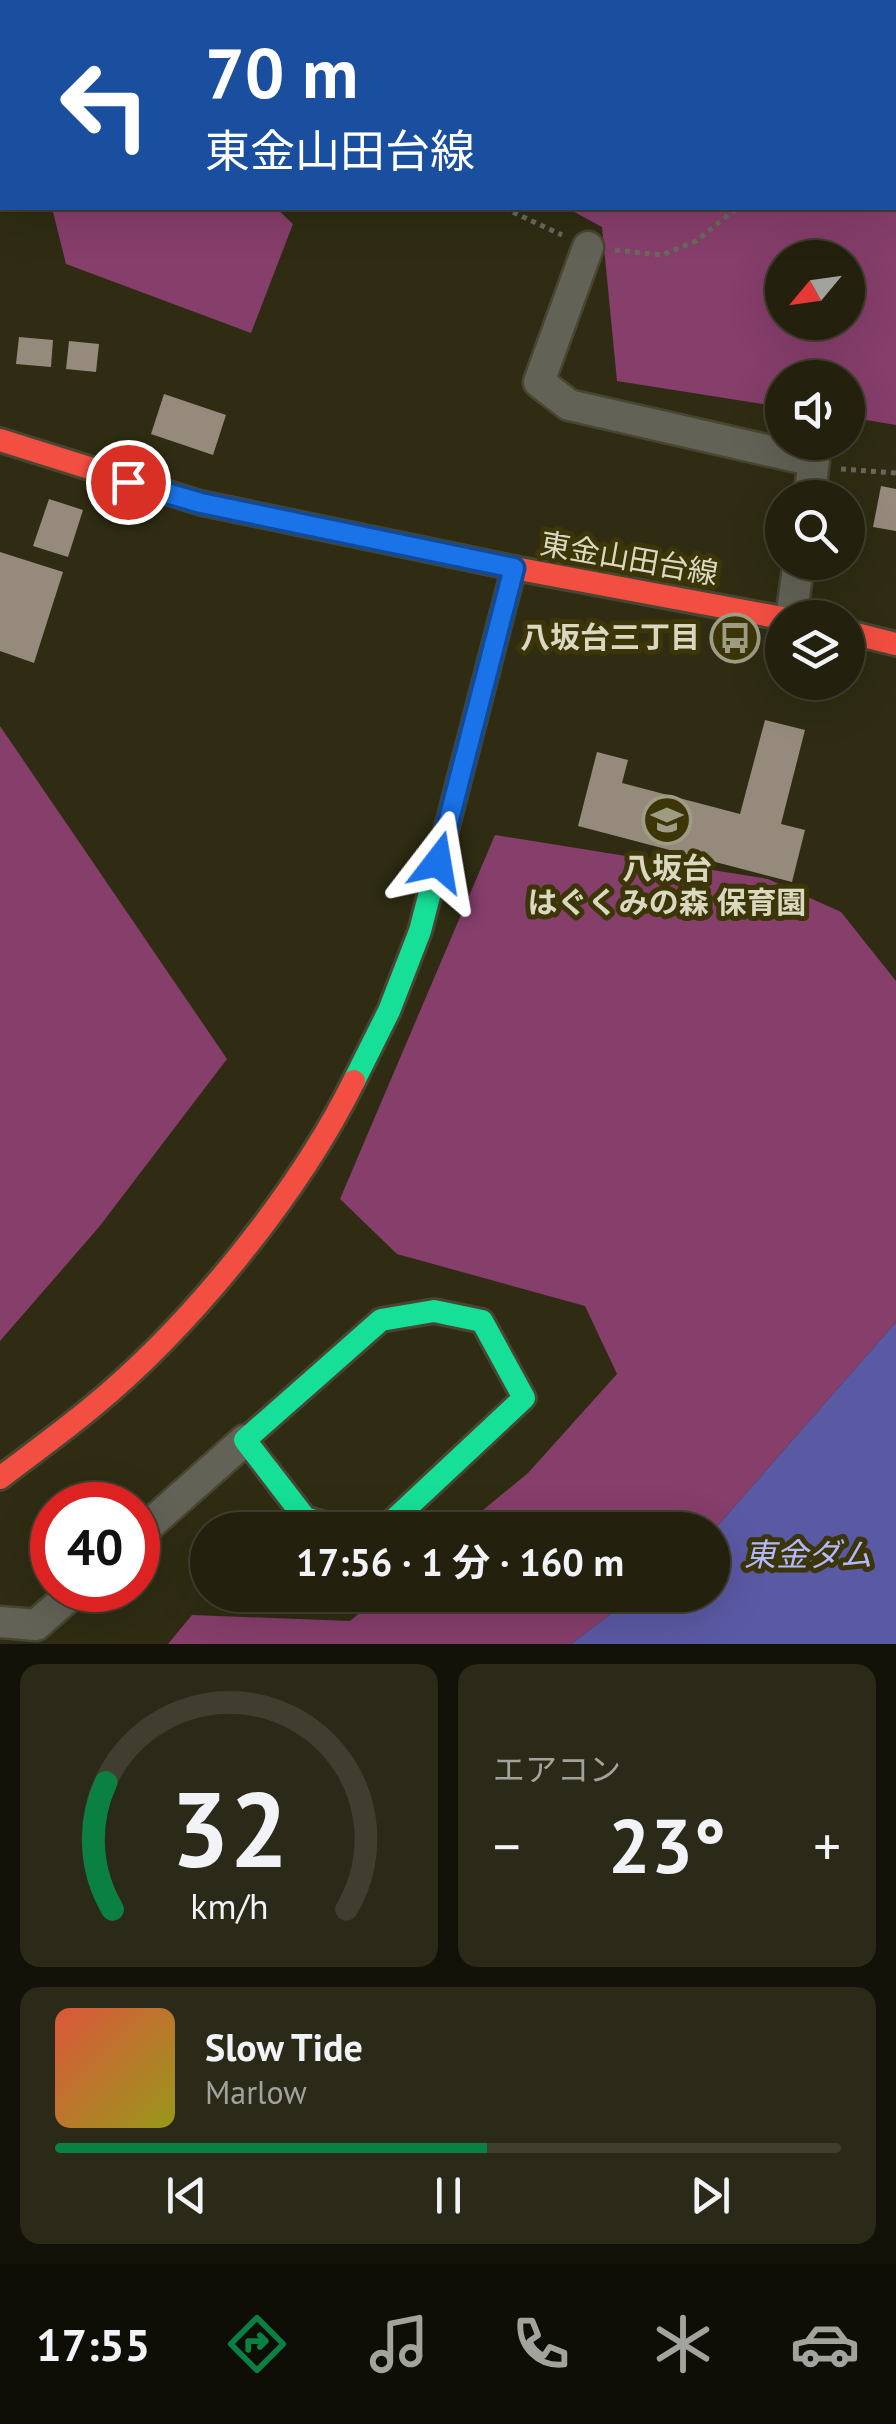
<!DOCTYPE html>
<html lang="ja">
<head>
<meta charset="utf-8">
<style>
  body { margin:0; font-family:"PT Sans","Noto Sans JP",sans-serif; background:#2b2917; color:#f1f3f6; height:100vh; display:flex; flex-direction:column; font-size:38px; white-space:nowrap }
  * { box-sizing:border-box; margin:0 }
  p { font-size:32px; color:#a3a39e }
  .icon { flex:none; width:55px; height:55px; fill:none; stroke:currentColor; stroke-width:2; stroke-linecap:round; stroke-linejoin:round }
  .map { position:relative; height:1644px; overflow:hidden }
  .details { display:flex; flex-direction:column; gap:20px; padding:20px; background:#131208; flex:1 }
  .details>* { flex:none }
  .banner { position:absolute; left:0px; top:0px; width:898px; height:210px; box-shadow:0 10px 40px #0002,0 0 0 2px #403e2e; background:#1a4fa0; color:#fff; overflow:hidden }
  .needle { width:65px; rotate:241deg }
  .tools { position:absolute; left:765px; top:240px; display:grid; gap:20px }
  .tools a { display:grid; place-items:center; width:100px; height:100px; border-radius:50%; background:#23210e; box-shadow:0 10px 40px #0002,0 0 0 2px #403e2e; font-size:50px }
  .speed { position:absolute; left:30px; top:1482px; display:flex; gap:20px; font-size:50px; font-weight:700; text-align:center }
  .speed>* { display:grid; place-content:center; width:130px; height:130px; border-radius:50%; background:#23210e; box-shadow:0 10px 40px #0002,0 0 0 2px #403e2e; line-height:1 }
  .speed .limit { border:15px solid #d22; background:#fff; color:#111 }
  .pin { position:absolute; display:grid; place-items:center; width:85px; height:85px; color:#fff; margin:-42px; border:5px solid #fff; border-radius:50%; box-shadow:0 2px 10px #0007 }
  .me { position:absolute; width:110px; margin:-55px; rotate:14deg; stroke-linejoin:round; filter:drop-shadow(0 0 8px #0008) }
  .turn { display:flex; align-items:center; gap:35px; height:210px; padding:0 40px; font-size:45px }
  .turn .icon { width:130px; height:130px; stroke-width:2.5 }
  .turn b { display:block; font-size:70px; line-height:85px }
  .big { font-size:75px; font-weight:700; line-height:1.1 }
  .details .widget { flex:1; display:flex; flex-direction:column; justify-content:center; gap:15px; min-width:0; padding:0 35px; border-radius:20px; background:#2b2917 }
  .details .dial { align-items:center; gap:0 }
  .dial svg { height:260px; overflow:visible; fill:none; stroke:#403e2e; stroke-width:7; stroke-linecap:round; text-anchor:middle }
  .dial text { fill:#f1f3f6; stroke:none }
  .song { display:flex; align-items:center; gap:30px }
  .cover { width:120px; height:120px; border-radius:15px; background:linear-gradient(135deg,hsl(10 70% 55%),hsl(60 70% 35%)) }
  .played { height:10px; border-radius:5px; background:linear-gradient(90deg,#0b8043 55%,#403e2e 55%) }
  .keys { display:flex; justify-content:space-around; direction:ltr }
  .heat { display:flex; justify-content:space-between; align-items:center; font-size:55px; direction:ltr }
  .details .tiles { flex:1; display:grid; gap:20px; grid-template-columns:1fr 1fr }
  .widget:last-child { grid-column:span 2 }
  .trip { position:absolute; left:190px; top:1512px; width:540px; height:100px; border-radius:50px; background:#23210e; box-shadow:0 10px 40px #0002,0 0 0 2px #403e2e; font-weight:700; line-height:100px; text-align:center }
  .tab-bar { display:flex; height:160px; justify-content:space-around; align-items:center; background:#0e0d06; color:#a3a39e }
  .tab-bar .icon { width:70px; height:70px }
  .tab-bar .selected { color:#0b8043 }
  .tab-bar b { font-size:45px; color:#f1f3f6 }
  .map>svg:first-child { display:block }
</style>
</head>
<body>
<div class="map">
<svg width="896" height="1644" viewBox="0 0 896 1644">
  <rect width="100%" height="100%" fill="#2f2c13"/>
  <g fill="#863e6b" fill-rule="evenodd">
    <path d="M2,0H824V2H3Z"/>
    <path d="M896,150V425L848,417V378H782V407L617,381L602,227L567,208H895ZM782,258H848V322H782Z"/>
    <path d="M52,208H276L293,224L251,333L66,264Z"/>
    <path d="M0,726L227,1059L99,1227L0,1341Z"/>
    <path d="M495,835L768,879L841,912L896,981V1322L713,1531L459,1530L528,1473L617,1374L585,1306L397,1254L340,1199Z"/>
    <path d="M381,1595H636L571,1644H168L192,1615L350,1621Z"/>
  </g>
  <path fill="#5a59a4" d="M896,1322V1644H571L636,1595H712L713,1531Z"/>
  <g fill="#958a7c">
    <path d="M19,337L53,340L51,367L16,364Z"/>
    <path d="M69,341L99,344L96,372L66,369Z"/>
    <path d="M164,394L226,415L213,455L151,434Z"/>
    <path d="M881,486L896,489V531L873,527Z"/>
    <path d="M49,499L83,510L68,557L33,546Z"/>
    <path d="M0,552L63,572L34,663L0,651Z"/>
    <path d="M765,720L805,730L781,824L805,830L792,882L578,826L597,752L628,760L622,783L740,814Z"/>
  </g>
  <g fill="none" stroke-linecap="round" stroke-linejoin="round">
    <g stroke="#484631" stroke-width="35">
      <g id="street">
        <path d="M588,247L539,382L569,405L814,461L809,498"/>
        <path d="M791,618L799,562"/>
        <path d="M138,1535L245,1440"/>
        <path d="M0,1622L36,1625L76,1590"/>
      </g>
    </g>
    <g stroke="#484631" stroke-width="28">
      <g id="fast">
        <path d="M354,1081L389,1011L420,931L514,568"/>
        <path d="M344,1530L305,1518L245,1440L381,1320L434,1311L482,1321L524,1398L383,1530"/>
      </g>
    </g>
    <g stroke="#484631" stroke-width="28">
      <g id="jam">
        <path d="M0,440L201,503L514,568L782,618"/>
        <path d="M848,632L896,644"/>
        <path d="M0,1478C30,1455 62,1432 91,1408C190,1327 298,1194 354,1081"/>
      </g>
    </g>
    <g stroke="#69685c" stroke-width="5" stroke-dasharray="5 5" stroke-linecap="butt">
      <path d="M178,0L179,2"/>
      <path d="M895,86L896,85"/>
      <path d="M504,208L562,235"/>
      <path d="M615,250L662,255L696,241L737,208"/>
      <path d="M841,469L896,473"/>
    </g>
    <use href="#street" stroke="#636256" stroke-width="30"/>
    <use href="#fast" stroke="#16e098" stroke-width="22"/>
    <use href="#jam" stroke="#f24e42" stroke-width="22"/>
  </g>
  <g fill="none" stroke-linecap="round" stroke-linejoin="round">
    <g stroke="#114b97" stroke-width="25">
      <path id="route" d="M128,482L201,503L514,568L438,862"/>
    </g>
    <use href="#route" stroke="#1a73e8" stroke-width="18"/>
  </g>
  <defs>
    <g id="bus-ring" transform="scale(2.5)"><circle r="9.5" fill="#3b3507" stroke="#9f9c84" stroke-width="1.5"/><path d="M-5-6H5V4H4V6H2V4H-2V6H-4V4H-5ZM-3.5-4V0h7V-4ZM-3.5 1.2v1.5H-2V1.2ZM2 1.2v1.5H3.5V1.2Z" fill="#9f9c84"/></g>
    <g id="school-ring" transform="scale(2.5)"><circle r="9.5" fill="#3b3507" stroke="#9f9c84" stroke-width="1.5"/><path d="M0-5L7-2L0 1L-7-2ZM-4 1L0 2.5L4 1V4Q0 6-4 4Z" fill="#9f9c84"/></g>
  </defs>
  <g fill-rule="evenodd">
    <use href="#bus-ring" x="735" y="638"/>
    <use href="#school-ring" x="667" y="820"/>
  </g>
  <g text-anchor="middle" stroke-width="10" stroke-linejoin="round" paint-order="stroke">
    <g font-size="30" fill="#dbd8c1" stroke="#3b3507">
      <text transform="translate(629 559) rotate(10)" y="10">東金山田台線</text>
    </g>
    <g font-size="30" font-weight="bold" fill="#dbd8c1" stroke="#3b3507" text-anchor="end">
      <text x="700" y="648">八坂台三丁目</text>
      <text x="667" y="879" text-anchor="middle">八坂台<tspan x="667" dy="34">はぐくみの森 保育園</tspan></text>
    </g>
    <g font-size="32" font-style="italic" fill="#b4b8fd" stroke="#3b3507">
      <text x="808" y="1566">東金ダム</text>
    </g>
  </g>
</svg>
<div class="tools">
<a><svg class="needle" viewBox="-14 -14 28 28"><path d="M0-13l5 13h-10z" fill="#e53935"/><path d="M0 13l5-13h-10z" fill="#a3a39e"/></svg></a>
<a><svg class="icon" aria-label="sound" viewBox="0 0 24 24"><path d="M4 9h4l5-4v14l-5-4H4zM17 9q2 3 0 6"/></svg></a>
<a><svg class="icon" aria-label="search" viewBox="0 0 24 24"><circle cx="10" cy="10" r="6"/><path d="M15 15l6 6"/></svg></a>
<a><svg class="icon" aria-label="layers" viewBox="0 0 24 24"><path d="M12 4l9 5-9 5-9-5zM3 14l9 5 9-5"/></svg></a>
</div>
<div class="speed"><div class="limit">40</div></div>
<div class="pin" style="left:128px;top:482px;background:#d93025"><svg class="icon" aria-label="arrive" viewBox="0 0 24 24"><path d="M6 21V4h12l-3 4 3 4H6"/></svg></div>
<svg class="me" style="left:438px;top:862px" viewBox="-20 -20 40 40"><path d="M0-17L14 15 0 8-14 15z" fill="#1a73e8" stroke="#fff" stroke-width="4"/></svg>
<div class="trip">17:56 · 1 分 · 160 m</div>
<div class="banner">
<div class="turn"><svg class="icon" aria-label="left" viewBox="0 0 24 24"><path d="M17 20v-9H6M10 6l-5 5 5 5"/></svg><div><b>70 m</b>東金山田台線</div></div>
</div>
</div>
<section class="details">
<div class="tiles">
<div class="widget dial"><svg viewBox="0 0 100 80">
<path d="M14 69A42 42 0 1 1 86 69"/>
<path d="M14 69A42 42 0 0 1 12 30" stroke="#0b8043"/>
<text x="50" y="56" font-size="32" font-weight="700">32</text>
<text x="50" y="72" font-size="11">km/h</text>
</svg></div>
<div class="widget"><p>エアコン</p>
<div class="heat"><a>−</a><b class="big">23°</b><a>+</a></div>
</div>
<div class="widget">
<div class="song"><i class="cover"></i><div><b>Slow Tide</b><p>Marlow</p></div></div>
<div class="played"></div>
<div class="keys"><svg class="icon" aria-label="previous" viewBox="0 0 24 24"><path d="M18 5L8 12l10 7zM5 5v14"/></svg><svg class="icon" aria-label="pause" viewBox="0 0 24 24"><path d="M8 5v14M16 5v14"/></svg><svg class="icon" aria-label="next" viewBox="0 0 24 24"><path d="M6 5l10 7-10 7zM19 5v14"/></svg></div>
</div>
</div>
</section>
<nav class="tab-bar">
<b>17:55</b>
<svg class="icon selected" aria-label="directions" viewBox="0 0 24 24"><path d="M12 3l9 9-9 9-9-9zM9 14v-3h6M13 9l2 2-2 2"/></svg>
<svg class="icon" aria-label="music" viewBox="0 0 24 24"><path d="M9 18V5l10-2v13"/><circle cx="6" cy="18" r="3"/><circle cx="16" cy="16" r="3"/></svg>
<svg class="icon" aria-label="phone" viewBox="0 0 24 24"><path d="M5 4h4l2 5-3 2q2 4 5 5l2-3 5 2v4C11 20 4 13 5 4z"/></svg>
<svg class="icon" aria-label="climate" viewBox="0 0 24 24"><path d="M12 3v18M4 7l16 10M4 17L20 7"/></svg>
<svg class="icon" aria-label="car" viewBox="0 0 24 24"><path d="M5 17H2v-5l4-1 3-4h7l3 4 3 1v5h-3M9 17h6M6 11h13"/><circle cx="7" cy="17" r="2"/><circle cx="17" cy="17" r="2"/></svg>
</nav>
</body>
</html>
